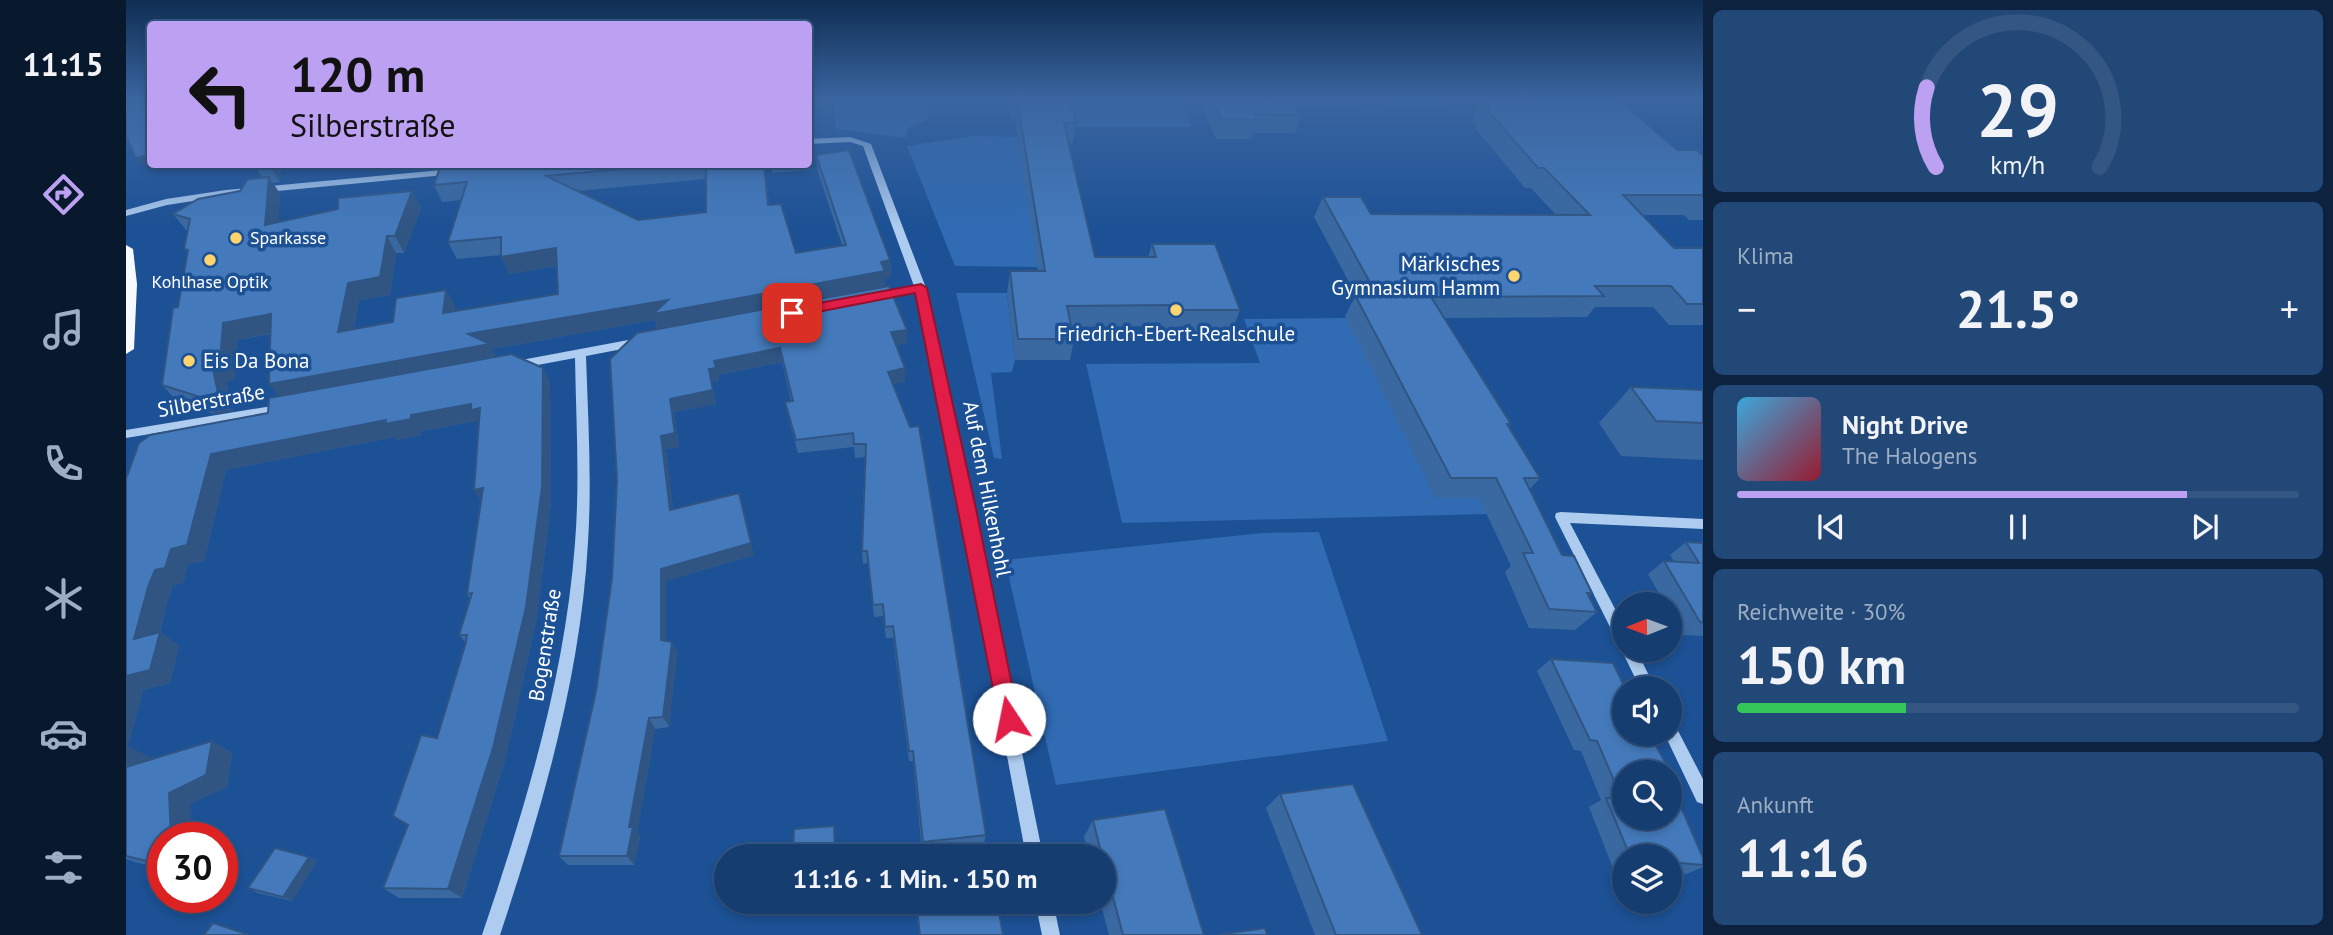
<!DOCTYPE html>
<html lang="de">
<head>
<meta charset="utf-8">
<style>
  body { margin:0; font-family:"PT Sans",sans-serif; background:#224878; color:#f1f3f6; height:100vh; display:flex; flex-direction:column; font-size:26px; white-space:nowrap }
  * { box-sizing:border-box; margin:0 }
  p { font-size:23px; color:#9daec3 }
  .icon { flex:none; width:38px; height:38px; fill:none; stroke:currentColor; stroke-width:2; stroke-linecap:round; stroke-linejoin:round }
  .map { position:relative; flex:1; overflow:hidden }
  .sheet { display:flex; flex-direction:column; gap:10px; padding:10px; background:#0c223e; width:630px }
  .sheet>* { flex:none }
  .guide { position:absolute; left:21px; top:21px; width:665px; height:147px; border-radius:7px; box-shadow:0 4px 10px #0003,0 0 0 2px #345683; background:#bca0f2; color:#111; overflow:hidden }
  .needle { width:46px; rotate:269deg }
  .buttons { position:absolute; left:1486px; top:592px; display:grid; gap:14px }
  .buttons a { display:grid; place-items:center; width:70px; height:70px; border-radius:50%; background:#153d70; box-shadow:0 4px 10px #0003,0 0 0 2px #345683; font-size:35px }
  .speed { position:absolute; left:21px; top:822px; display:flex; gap:14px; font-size:35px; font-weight:700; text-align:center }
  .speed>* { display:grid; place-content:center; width:91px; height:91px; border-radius:50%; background:#153d70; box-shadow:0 4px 10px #0003,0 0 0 2px #345683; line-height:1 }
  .speed .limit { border:10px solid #d22; background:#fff; color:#111 }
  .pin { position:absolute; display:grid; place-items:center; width:60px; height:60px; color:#fff; margin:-30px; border-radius:14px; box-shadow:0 4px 10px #0006 }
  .me { position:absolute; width:77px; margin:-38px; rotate:349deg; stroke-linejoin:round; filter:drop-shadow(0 0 5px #0008) }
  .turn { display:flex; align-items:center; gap:24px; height:147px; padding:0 28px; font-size:32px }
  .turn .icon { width:91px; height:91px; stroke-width:2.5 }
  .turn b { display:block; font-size:49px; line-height:60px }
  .big { font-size:52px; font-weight:600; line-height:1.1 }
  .sheet .tile { flex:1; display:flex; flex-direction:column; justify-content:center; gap:10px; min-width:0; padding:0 24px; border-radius:10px; background:#224878 }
  .sheet .dial { align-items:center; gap:0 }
  .dial svg { height:182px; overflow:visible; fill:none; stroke:#345683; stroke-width:7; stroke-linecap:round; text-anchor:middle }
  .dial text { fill:#f1f3f6; stroke:none }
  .song { display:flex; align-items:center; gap:21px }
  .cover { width:84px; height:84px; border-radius:10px; background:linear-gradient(135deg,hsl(200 70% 55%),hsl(350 70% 35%)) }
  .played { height:7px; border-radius:4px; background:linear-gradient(90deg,#bca0f2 80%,#345683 80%) }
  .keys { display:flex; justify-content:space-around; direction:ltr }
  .heat { display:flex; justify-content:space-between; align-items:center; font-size:38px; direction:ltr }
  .charge { height:10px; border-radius:5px; background:linear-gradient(90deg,#34c759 30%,#345683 0) }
  .trip { position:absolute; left:588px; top:844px; width:402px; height:70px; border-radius:35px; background:#153d70; box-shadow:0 4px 10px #0003,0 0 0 2px #345683; font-weight:600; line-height:70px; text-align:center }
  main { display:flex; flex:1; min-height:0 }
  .tab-bar { display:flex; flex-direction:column; width:126px; justify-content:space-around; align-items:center; background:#08182d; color:#9daec3 }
  .tab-bar .icon { width:49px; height:49px }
  .tab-bar .active { color:#bca0f2 }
  .tab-bar b { font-size:32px; color:#f1f3f6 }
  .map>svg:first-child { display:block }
</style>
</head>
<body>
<main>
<nav class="tab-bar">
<b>11:15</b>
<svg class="icon active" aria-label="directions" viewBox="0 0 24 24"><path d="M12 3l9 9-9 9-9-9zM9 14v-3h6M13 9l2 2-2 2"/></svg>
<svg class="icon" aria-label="music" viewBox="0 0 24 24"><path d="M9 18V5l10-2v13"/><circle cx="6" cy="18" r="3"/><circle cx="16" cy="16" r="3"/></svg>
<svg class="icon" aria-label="phone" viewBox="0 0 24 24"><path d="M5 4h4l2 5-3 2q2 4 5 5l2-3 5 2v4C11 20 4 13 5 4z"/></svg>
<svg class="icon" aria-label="climate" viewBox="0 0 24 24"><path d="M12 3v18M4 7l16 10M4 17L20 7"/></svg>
<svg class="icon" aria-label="car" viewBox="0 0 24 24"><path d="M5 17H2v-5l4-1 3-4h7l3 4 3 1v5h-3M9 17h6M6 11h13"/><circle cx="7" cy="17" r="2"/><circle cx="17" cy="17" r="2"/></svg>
<svg class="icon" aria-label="filters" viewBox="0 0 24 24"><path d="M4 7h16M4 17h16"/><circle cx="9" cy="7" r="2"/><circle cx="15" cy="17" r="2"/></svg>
</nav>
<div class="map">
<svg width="1577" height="935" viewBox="0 0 1577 935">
  <rect width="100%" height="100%" fill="#1c5195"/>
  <g fill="#306bb3">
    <path d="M707,97H889L890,104H802V120L782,128L779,138L710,129Z"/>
    <path d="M936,97H1054L1066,127H943Z"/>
    <path d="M1251,97H1317L1323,105H1257Z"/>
    <path d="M846,136L912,137V267L829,266L781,146Z"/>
    <path d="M830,293H881L889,360L886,372L865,373L876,459L868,458Z"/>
    <path d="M1221,318L1310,498L1360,497L1405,513L996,523L960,364L1134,363L1118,319Z"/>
    <path d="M1193,532L1262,741L930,785L879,560L1136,533Z"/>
  </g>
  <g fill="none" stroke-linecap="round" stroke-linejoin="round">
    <g fill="#aeccef" fill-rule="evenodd">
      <path d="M724,137L745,144L800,288L806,309L917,856H900L796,309L790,292L751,299L746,296L751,293L788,286L737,146L724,142L682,144V139Z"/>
      <path d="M326,169L329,170V174L100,196L41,205L0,216V210L40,199L100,190Z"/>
      <path d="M513,338L518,342L517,345L460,356C462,418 466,480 462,542C455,676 416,808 374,935H356C399,808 439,678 449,543C454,481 450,420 449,358L390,369L384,365L390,361Z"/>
      <path d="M158,404L164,408L162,411L0,438V430Z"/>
      <path d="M1435,512L1577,519V529L1444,523L1498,626V649H1510L1529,688H1514L1495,649L1496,646L1493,645L1429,517L1430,513Z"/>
      <path d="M1544,723L1549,725L1577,779V804L1571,802L1538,733H1544Z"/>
      <path d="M909,901H927L934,935H916Z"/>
    </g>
    <path fill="#f6faff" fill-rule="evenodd" d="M0,245L7,249L11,284L8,349L0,354Z"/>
  </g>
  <g fill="#3a69a1" fill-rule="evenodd">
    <path d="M881,97H943L950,123L947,143H942L969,257H1022L1026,244L1114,310L1106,331H1040L1038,326L946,327L948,339L944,360H889L881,293L884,271H912L889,119H884Z"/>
    <path d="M1072,97H1238L1234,108H1172L1175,115L1169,133H1127L1125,139H1090Z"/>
    <path d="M1356,100L1577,156V220H1563L1558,215H1516L1548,248H1577V325H1543L1527,307H1469L1461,317L1318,318L1385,424L1383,427L1414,478L1404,489L1436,555L1466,593L1463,596L1471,612L1449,630L1403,628L1379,572L1385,566L1353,498H1310L1219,316L1230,295L1188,217L1197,197L1245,214L1430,215L1405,188H1399L1349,128L1351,126L1346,120Z"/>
    <path d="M682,151L685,170L646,173L645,164H682Z"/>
    <path d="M690,155L764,260L765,277L759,278V287L781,330V343L770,345L779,382L767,384L860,835L858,843L796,851L787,761H783L767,638H760L757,616L748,617L742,563L737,564L736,551L740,457L729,458L728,447L672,453L662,416L659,402L665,401L656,362L592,375L593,381L586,382L590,404L548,412L553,447L540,449L547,509L628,555L540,581V641L546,642L551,653L543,727L529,729L511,832L514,836L508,865H442L433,856L470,691L531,330L529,320L366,349L370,357L417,368L424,384L425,502L410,622L379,760L336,898H273L257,888L282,826L267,816L311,738L340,643L333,635L344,599L341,594L355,501L348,490L353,423L351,421L295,431V435L271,440L268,437L100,470L78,561L62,564L57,583L47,585L41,602L34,632L53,646L44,683L17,690L2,746L24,758L23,760L86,741L106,753L101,787L64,804L66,838H37V869L9,862L0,859V479L142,413L153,397L145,334L111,340L109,379L100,382L107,411L89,414L52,402L36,385L52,307L62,253L58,249L61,231L47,214L114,191L136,177L131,169L134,164H155L154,182L147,183L154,194L152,222L212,209L286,191L295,208L278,253H270L264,295L233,300L228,329L267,322L320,290L329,307V311L432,294L431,266L383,274L375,255L331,259L322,242L335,200L316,202L308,185L315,164H639L643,205L670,253L716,245L692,172ZM580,179V212L512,220L451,191Z"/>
    <path d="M1505,387L1577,390V460L1495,456L1473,423Z"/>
    <path d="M1560,542L1577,543V636L1556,635L1544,612V604H1539L1522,574L1538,561H1548L1544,555Z"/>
    <path d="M1425,659L1540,764L1533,768L1577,858V867L1560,874L1544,872V856H1498V869L1487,868L1463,807L1475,800L1455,751L1448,750L1411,671Z"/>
    <path d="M1154,794L1296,935H1189L1140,808Z"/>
    <path d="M967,820L1078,935H983L974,901H978V856H963L958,837Z"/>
    <path d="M183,857L191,861L166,901L132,893L122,888Z"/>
  </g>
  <g fill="#305583">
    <path d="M24,154V162L16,165L10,158Z"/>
    <path d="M145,164H155L154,182L145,168Z"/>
    <path d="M143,177L154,194L151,242L139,225Z"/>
    <path d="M286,191L295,208L278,253L269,236Z"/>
    <path d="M261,236L270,253L264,295L233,300L224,349L212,332L222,283Z"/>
    <path d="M430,248L436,265L383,274L375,257Z"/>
    <path d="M764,260L765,277L759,278V289L532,331L529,320L366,349L372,361L157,401L143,384L342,334Z"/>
    <path d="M320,290L329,307L327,331L317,313Z"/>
    <path d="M145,314L158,331L111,340L109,379L100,382L107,411L89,414L74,397L97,323Z"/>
    <path d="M781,330V343L766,346L765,332Z"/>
    <path d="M654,348L656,362L592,375L593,381L586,382L590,404L548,412L553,447L540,449L549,523L544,510L535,436L544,399L583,369L588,361Z"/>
    <path d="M417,368L424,384L425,502L410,622L379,760L336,898L322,889Z"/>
    <path d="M779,368V382L763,385L762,372Z"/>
    <path d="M345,404L354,408V426L351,421L295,431V435L271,440L268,437L100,470L78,561L62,564L57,583L47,585L41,602L28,653L8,639L22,587L29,570L45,549L85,454Z"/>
    <path d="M357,488L358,506L348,490Z"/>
    <path d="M613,493L628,555L540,581V652L535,640V569Z"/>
    <path d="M34,632L53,646L44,683L17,690L2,746L24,758L18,780L0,771V676Z"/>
    <path d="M546,642L551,653L543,727L537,717Z"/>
    <path d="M523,718L529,729L511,832L514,836L508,865L501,856L503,827Z"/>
    <path d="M86,741L106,753L101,787L64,804L66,838H45L43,793Z"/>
    <path d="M37,857V867L25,862Z"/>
    <path d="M183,857L191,861L166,901L157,897Z"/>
  </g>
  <g fill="#447abb" stroke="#305583" stroke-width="2">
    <path d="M0,97H24V154L10,158L0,136Z"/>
    <path d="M885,97H943L950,123H938L969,257H1030L1026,244H1089L1114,310H1046L1044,305L941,306L948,339H892L884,271H919L891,99H886Z"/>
    <path d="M1085,97H1165L1175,115L1129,114L1131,120H1095Z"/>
    <path d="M1356,100H1493L1551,150H1571L1577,156V197L1575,195H1497L1548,248H1577V304H1561L1545,286H1469L1478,296L1305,297L1385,424H1381L1414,478H1398L1436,555L1448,556L1466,593H1461L1471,612L1423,609L1397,553H1407L1370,478H1325L1229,295L1252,297L1197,197H1235L1245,214L1464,215L1418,168H1412L1360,108H1363Z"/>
    <path d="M723,150L764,260L755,262L759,271L527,314L542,300L342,334L364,344L143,384L145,314L97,323L94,362L86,364L92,393L74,397L36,385L47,308L52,307L62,250L58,249L64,219L47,214L72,199L114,191L122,179L143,177L139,225L212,209V198L286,191L269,236H261L254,277L222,283L212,332L267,322L270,298L320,290L317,313L432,294L430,248L375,257V237L322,242L341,182L308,185L315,164H548L420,176L512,220L580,212V164H638L642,205L655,204L670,253L720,245L690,155Z"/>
    <path d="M134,164H145V168L131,169Z"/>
    <path d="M763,286L781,330L765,332L779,368L762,372L784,427L793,426L860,835L797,842L787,751H783L767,626L759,627L757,604L747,605L741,551H736L740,444H728L727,433L670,440L659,402L667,401L654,348L588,361L590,368L583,369L587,390L544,399L549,433L535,436L544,510L613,493L625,543L535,569V640L546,642L537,717L523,718L503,827H507L501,856H433L470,691L486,578L491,480L484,359L511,333Z"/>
    <path d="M385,354L417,368L416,487L400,607L367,748L322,889L257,888L282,825L267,816L295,735L311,738L340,642L341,635H333L346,593L341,594L357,488L348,490L354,408L345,410V404L285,415V419L259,424L260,420L85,454L61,545L45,549L39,568L29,570L22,587L8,639L34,632L24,670L0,676V479L13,443L24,435L142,413L143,398Z"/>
    <path d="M1505,387L1577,390V423L1530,421Z"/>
    <path d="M1560,542L1577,543V623L1574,622L1538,561L1573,563Z"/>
    <path d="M1425,659L1487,663L1499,688H1498V733H1523L1540,764H1530L1535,772H1498V817H1544V788L1558,814L1577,858V865L1544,862V856H1504L1480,798L1496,799L1471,741L1464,740Z"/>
    <path d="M86,741L80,775L43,793L45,838H37V857L25,862L0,856V767Z"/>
    <path d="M1227,784L1296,935H1210L1154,794Z"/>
    <path d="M1039,809L1078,935H997L978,863V856H976L967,820Z"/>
    <path d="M708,826L709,856H667L668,829Z"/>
    <path d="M149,848L183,857L157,897L122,888Z"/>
    <path d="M861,901H871L877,935H794L791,910Z"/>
    <path d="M87,923L121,934L120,935H78Z"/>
    <path d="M1139,928L1141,935H1092Z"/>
  </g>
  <linearGradient id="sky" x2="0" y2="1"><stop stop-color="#0f2d52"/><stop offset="0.43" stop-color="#3a65a0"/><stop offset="1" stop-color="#3a65a0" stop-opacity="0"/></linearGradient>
  <rect width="1577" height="228" fill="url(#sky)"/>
  <path fill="#e11d48" stroke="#92132f" stroke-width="2" d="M795,284L801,288L850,509L893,719L890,725L883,728L876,725L873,719L789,293L666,317L659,313L666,308Z"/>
  <g fill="#ffd46c" stroke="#1c5195" stroke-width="2.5">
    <circle cx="110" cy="238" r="7"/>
    <circle cx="84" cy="260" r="7"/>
    <circle cx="1388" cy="276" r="7"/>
    <circle cx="1050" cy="310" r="7"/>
    <circle cx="63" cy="361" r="7"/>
  </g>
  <g text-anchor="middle" stroke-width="7" stroke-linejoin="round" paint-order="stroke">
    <g font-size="18" fill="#fff" stroke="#1c5195" text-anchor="start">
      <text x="124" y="244">Sparkasse</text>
      <text x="84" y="288" text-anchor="middle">Kohlhase Optik</text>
    </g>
    <g font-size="21" fill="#fff" stroke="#1c5195" text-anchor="end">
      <text x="1374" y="271">Märkisches<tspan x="1374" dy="24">Gymnasium Hamm</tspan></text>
      <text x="1050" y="341" text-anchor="middle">Friedrich-Ebert-Realschule</text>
      <text x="77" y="368" text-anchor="start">Eis Da Bona</text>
    </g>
    <g font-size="21" fill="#fff" stroke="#1c5195">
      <text transform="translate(85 401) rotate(-10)" y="7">Silberstraße</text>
      <text transform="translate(861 489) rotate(79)" y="7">Auf dem Hilkenhohl</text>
      <text transform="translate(419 645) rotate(-81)" y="7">Bogenstraße</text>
    </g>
  </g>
</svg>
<div class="buttons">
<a><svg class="needle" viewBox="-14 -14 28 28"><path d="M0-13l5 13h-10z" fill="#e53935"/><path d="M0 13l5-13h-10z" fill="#9daec3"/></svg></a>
<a><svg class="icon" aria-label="sound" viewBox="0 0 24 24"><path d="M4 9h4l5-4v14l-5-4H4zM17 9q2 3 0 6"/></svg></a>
<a><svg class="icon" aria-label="search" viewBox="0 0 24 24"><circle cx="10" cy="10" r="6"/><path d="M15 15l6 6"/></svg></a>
<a><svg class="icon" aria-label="layers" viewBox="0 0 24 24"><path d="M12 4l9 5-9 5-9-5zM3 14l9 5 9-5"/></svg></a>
</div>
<div class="speed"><div class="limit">30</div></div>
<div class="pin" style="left:666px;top:313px;background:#d93025"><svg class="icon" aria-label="arrive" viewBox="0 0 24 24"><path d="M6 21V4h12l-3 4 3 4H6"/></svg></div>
<svg class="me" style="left:883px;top:719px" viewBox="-20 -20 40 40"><circle r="19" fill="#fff"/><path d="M0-13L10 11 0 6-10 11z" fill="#e11d48"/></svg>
<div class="trip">11:16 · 1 Min. · 150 m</div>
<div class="guide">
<div class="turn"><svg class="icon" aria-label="left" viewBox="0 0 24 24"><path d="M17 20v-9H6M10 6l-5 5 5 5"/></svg><div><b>120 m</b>Silberstraße</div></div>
</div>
</div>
<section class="sheet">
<div class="tile dial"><svg viewBox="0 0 100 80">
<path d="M14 69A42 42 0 1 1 86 69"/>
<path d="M14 69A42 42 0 0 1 10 34" stroke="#bca0f2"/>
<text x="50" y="56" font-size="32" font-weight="700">29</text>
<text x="50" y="72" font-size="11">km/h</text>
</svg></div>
<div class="tile"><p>Klima</p>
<div class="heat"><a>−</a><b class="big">21.5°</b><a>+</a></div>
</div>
<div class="tile">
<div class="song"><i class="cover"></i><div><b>Night Drive</b><p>The Halogens</p></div></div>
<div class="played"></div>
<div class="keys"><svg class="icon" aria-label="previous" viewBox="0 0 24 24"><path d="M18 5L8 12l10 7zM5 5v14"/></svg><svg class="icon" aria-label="pause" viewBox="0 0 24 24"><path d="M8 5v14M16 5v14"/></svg><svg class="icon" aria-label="next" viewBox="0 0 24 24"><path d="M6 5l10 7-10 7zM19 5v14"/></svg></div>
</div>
<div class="tile"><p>Reichweite · 30%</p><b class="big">150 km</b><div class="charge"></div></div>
<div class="tile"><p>Ankunft</p><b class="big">11:16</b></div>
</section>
</main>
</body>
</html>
